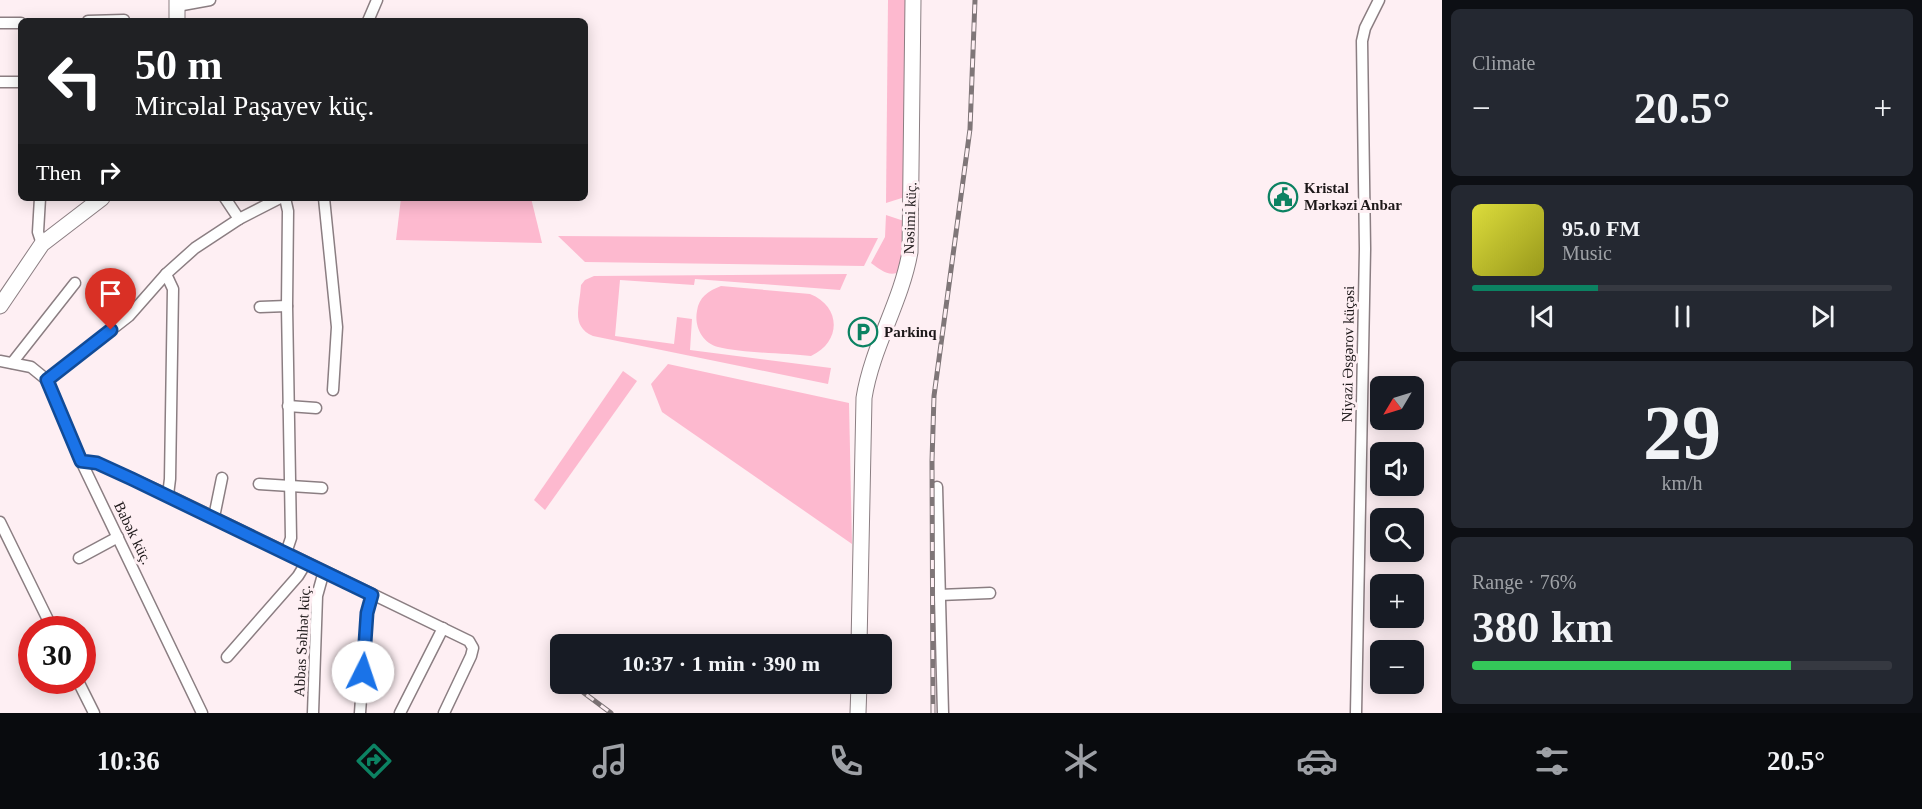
<!DOCTYPE html>
<html lang="en">
<head>
<meta charset="utf-8">
<style>
  body { margin:0; font-family:Georgia,serif; background:#242831; color:#f1f3f6; height:100vh; display:flex; flex-direction:column; font-size:22px; white-space:nowrap }
  * { box-sizing:border-box; margin:0 }
  p { font-size:20px; color:#9ea1a6 }
  .icon { flex:none; width:33px; height:33px; fill:none; stroke:currentColor; stroke-width:2; stroke-linecap:round; stroke-linejoin:round }
  .map { position:relative; flex:1; overflow:hidden }
  .details { display:flex; flex-direction:column; gap:9px; padding:9px; background:#0d0f14; width:480px }
  .details>* { flex:none }
  .banner { position:absolute; left:18px; top:18px; width:570px; height:183px; border-radius:9px; box-shadow:0 3px 15px #0003; background:#202124; color:#fff; overflow:hidden }
  .needle { width:39px; rotate:232deg }
  .fabs { position:absolute; left:1370px; top:376px; display:grid; gap:12px }
  .fabs a { display:grid; place-items:center; width:54px; height:54px; border-radius:9px; background:#171b24; box-shadow:0 3px 15px #0003; font-size:30px }
  .speed { position:absolute; left:18px; top:616px; display:flex; gap:12px; font-size:30px; font-weight:700; text-align:center }
  .speed>* { display:grid; place-content:center; width:78px; height:78px; border-radius:50%; background:#171b24; box-shadow:0 3px 15px #0003; line-height:1 }
  .speed .limit { border:9px solid #d22; background:#fff; color:#111 }
  .pin { position:absolute; display:grid; place-items:center; width:51px; height:51px; color:#fff; margin:-62px -26px; border-radius:50% 50% 50% 0; rotate:-45deg; box-shadow:0 0 6px #0007 }
  .pin .icon { rotate:45deg }
  .me { position:absolute; width:66px; margin:-33px; rotate:4deg; stroke-linejoin:round; filter:drop-shadow(0 0 4px #0008) }
  .turn { display:flex; align-items:center; gap:21px; height:126px; padding:0 18px; font-size:27px }
  .turn .icon { width:78px; height:78px; stroke-width:2.5 }
  .turn b { display:block; font-size:42px; line-height:51px }
  .then { display:flex; align-items:center; height:57px; padding:0 18px; background:#0003; gap:12px; font-size:22px }
  .big { font-size:45px; font-weight:700; line-height:1.1 }
  .details .widget { flex:1; display:flex; flex-direction:column; justify-content:center; gap:9px; min-width:0; padding:0 21px; border-radius:9px; background:#242831 }
  .details .dial { align-items:center; gap:0 }
  .dial b { font-size:78px; line-height:1 }
  .song { display:flex; align-items:center; gap:18px }
  .cover { width:72px; height:72px; border-radius:9px; background:linear-gradient(135deg,hsl(60 70% 55%),hsl(60 70% 35%)) }
  .played { height:6px; border-radius:3px; background:linear-gradient(90deg,#0c8262 30%,#363941 30%) }
  .keys { display:flex; justify-content:space-around; direction:ltr }
  .heat { display:flex; justify-content:space-between; align-items:center; font-size:33px; direction:ltr }
  .charge { height:9px; border-radius:4px; background:linear-gradient(90deg,#34c759 76%,#363941 0) }
  .trip { position:absolute; left:550px; top:634px; width:342px; height:60px; border-radius:9px; background:#171b24; box-shadow:0 3px 15px #0003; font-weight:700; line-height:60px; text-align:center }
  .menu { display:flex; height:96px; justify-content:space-around; align-items:center; background:#090b0e; color:#9ea1a6 }
  .menu .icon { width:42px; height:42px }
  .menu .selected { color:#0c8262 }
  .menu b { font-size:27px; color:#f1f3f6 }
  main { display:flex; flex:1; min-height:0 }
  .map>svg:first-child { display:block }
</style>
</head>
<body>
<main>
<div class="map">
<svg width="1442" height="713" viewBox="0 0 1442 713">
  <rect width="100%" height="100%" fill="#feeff3"/>
  <g fill="#fdb9cf">
    <path d="M888,0H905V197L886,203Z"/>
    <path d="M401,198H531L542,243L396,240Z"/>
    <path d="M886,215L904,221L902,267L900,272C888,277 881,270 871,263L885,237Z"/>
    <path d="M558,236L878,238L864,266L585,262Z"/>
    <path d="M847,274L840,290L695,279L694,285L620,280L615,336L674,344L677,317L692,319L690,350L831,368L828,384L593,336C570,326 580,306 581,285L585,280L594,276Z"/>
    <path d="M721,286L810,294C841,306 842,342 811,356C785,353 741,353 718,347C702,343 694,326 697,311C699,297 708,291 721,286Z"/>
    <path d="M668,364L849,403L852,544L662,412L651,384Z"/>
    <path d="M623,371L637,381L545,510L534,500Z"/>
  </g>
  <g fill="none" stroke-linecap="round" stroke-linejoin="round">
    <g stroke="#8b7e82" stroke-width="13">
      <g id="street">
        <path d="M177,6L210,0"/>
        <path d="M88,21L124,20"/>
        <path d="M368,21L377,0"/>
        <path d="M0,23H21"/>
        <path d="M0,82H21"/>
        <path d="M40,198L38,232L42,244"/>
        <path d="M225,198L239,219"/>
        <path d="M285,198L288,211L287,306L291,538L286,553"/>
        <path d="M324,198L337,327L333,390"/>
        <path d="M166,274L173,289L170,479L168,495"/>
        <path d="M260,307L287,306"/>
        <path d="M0,361L31,367L47,380L81,461L202,713"/>
        <path d="M12,363L75,283"/>
        <path d="M47,380L129,316L166,274L195,248L239,219L280,198"/>
        <path d="M288,406L316,408"/>
        <path d="M81,461L97,463L168,495L469,641L473,648L471,656L444,713"/>
        <path d="M259,484L322,488"/>
        <path d="M937,487L943,713"/>
        <path d="M214,517L222,478"/>
        <path d="M0,522L53,630"/>
        <path d="M79,558L118,537"/>
        <path d="M939,595L990,593"/>
        <path d="M227,657L298,576L306,563"/>
        <path d="M78,681L94,713"/>
        <path d="M313,713L317,596L324,571"/>
        <path d="M360,713L367,613L372,595"/>
        <path d="M400,713L443,628"/>
        <path d="M1356,713L1365,249L1362,41L1365,28L1379,0"/>
      </g>
    </g>
    <g stroke="#8b7e82" stroke-width="17">
      <g id="secondary">
        <path d="M177,0V21"/>
        <path d="M0,306L42,244L102,198"/>
        <path d="M859,645L864,398C872,347 901,303 910,252L913,0"/>
        <path d="M858,713L859,684"/>
      </g>
    </g>
    <use href="#street" stroke="#fff" stroke-width="10"/>
    <use href="#secondary" stroke="#fff" stroke-width="15"/>
    <g stroke="#7f7678" stroke-width="5">
      <g id="rail">
        <path d="M554,670L561,675"/>
        <path d="M572,684L611,713"/>
        <path d="M933,713L932,461L934,396L970,129L975,0"/>
      </g>
    </g>
    <use href="#rail" stroke="#feeff3" stroke-width="3" stroke-dasharray="9" stroke-linecap="butt"/>
  </g>
  <g fill="none" stroke-linecap="round" stroke-linejoin="round">
    <g stroke="#114b97" stroke-width="15">
      <path id="route" d="M111,330L47,380L81,461L97,463L132,479L372,595L367,613L363,672"/>
    </g>
    <use href="#route" stroke="#1a73e8" stroke-width="10"/>
  </g>
  <defs>
    <g id="civic-ring" transform="scale(1.5)"><circle r="9.5" fill="#feeff3" stroke="#0c8262" stroke-width="1.5"/><path d="M-.6-6.5H3V-4.5H.6V-3L4-1V1h2V6H-6V1h2V-1L-.6-3ZM-1.2 2.5V6h2.4V2.5Z" fill="#0c8262"/></g>
    <g id="parking-ring" transform="scale(1.5)"><circle r="9.5" fill="#feeff3" stroke="#0c8262" stroke-width="1.5"/><path d="M-3.5-5.5H1a3.5 3.5 0 0 1 0 7H-1V5.5H-3.5ZM-1-3.4V-.6H.8a1.4 1.4 0 0 0 0-2.8Z" fill="#0c8262"/></g>
  </defs>
  <g fill-rule="evenodd">
    <use href="#civic-ring" x="1283" y="197"/>
    <use href="#parking-ring" x="863" y="332"/>
  </g>
  <g text-anchor="middle" stroke-width="6" stroke-linejoin="round" paint-order="stroke">
    <g font-size="15" font-weight="bold" fill="#1d1819" stroke="#feeff3" text-anchor="start">
      <text x="1304" y="193">Kristal<tspan x="1304" dy="17">Mərkəzi Anbar</tspan></text>
      <text x="884" y="337">Parkinq</text>
    </g>
    <g font-size="15" fill="#1d1819" stroke="#feeff3">
      <text transform="translate(910 218) rotate(-88)" y="5">Nəsimi küç.</text>
      <text transform="translate(1348 354) rotate(-89)" y="5">Niyazi Əsgərov küçəsi</text>
      <text transform="translate(133 533) rotate(64)" y="5">Babək küç.</text>
      <text transform="translate(302 641) rotate(-87)" y="5">Abbas Səhhət küç.</text>
    </g>
  </g>
</svg>
<div class="fabs">
<a><svg class="needle" viewBox="-14 -14 28 28"><path d="M0-13l5 13h-10z" fill="#e53935"/><path d="M0 13l5-13h-10z" fill="#9ea1a6"/></svg></a>
<a><svg class="icon" aria-label="sound" viewBox="0 0 24 24"><path d="M4 9h4l5-4v14l-5-4H4zM17 9q2 3 0 6"/></svg></a>
<a><svg class="icon" aria-label="search" viewBox="0 0 24 24"><circle cx="10" cy="10" r="6"/><path d="M15 15l6 6"/></svg></a>
<a>+</a>
<a>−</a>
</div>
<div class="speed"><div class="limit">30</div></div>
<div class="pin" style="left:111px;top:330px;background:#d93025"><svg class="icon" aria-label="arrive" viewBox="0 0 24 24"><path d="M6 21V4h12l-3 4 3 4H6"/></svg></div>
<svg class="me" style="left:363px;top:672px" viewBox="-20 -20 40 40"><circle r="19" fill="#fff"/><path d="M0-13L10 11 0 6-10 11z" fill="#1a73e8"/></svg>
<div class="trip">10:37 · 1 min · 390 m</div>
<div class="banner">
<div class="turn"><svg class="icon" aria-label="left" viewBox="0 0 24 24"><path d="M17 20v-9H6M10 6l-5 5 5 5"/></svg><div><b>50 m</b>Mircəlal Paşayev küç.</div></div>
<div class="then">Then<svg class="icon" aria-label="right" viewBox="0 0 24 24"><path d="M7 20v-9h11M14 6l5 5-5 5"/></svg></div>
</div>
</div>
<section class="details">
<div class="widget"><p>Climate</p>
<div class="heat"><a>−</a><b class="big">20.5°</b><a>+</a></div>
</div>
<div class="widget">
<div class="song"><i class="cover"></i><div><b>95.0 FM</b><p>Music</p></div></div>
<div class="played"></div>
<div class="keys"><svg class="icon" aria-label="previous" viewBox="0 0 24 24"><path d="M18 5L8 12l10 7zM5 5v14"/></svg><svg class="icon" aria-label="pause" viewBox="0 0 24 24"><path d="M8 5v14M16 5v14"/></svg><svg class="icon" aria-label="next" viewBox="0 0 24 24"><path d="M6 5l10 7-10 7zM19 5v14"/></svg></div>
</div>
<div class="widget dial"><b>29</b><p>km/h</p></div>
<div class="widget"><p>Range · 76%</p><b class="big">380 km</b><div class="charge"></div></div>
</section>
</main>
<nav class="menu">
<b>10:36</b>
<svg class="icon selected" aria-label="directions" viewBox="0 0 24 24"><path d="M12 3l9 9-9 9-9-9zM9 14v-3h6M13 9l2 2-2 2"/></svg>
<svg class="icon" aria-label="music" viewBox="0 0 24 24"><path d="M9 18V5l10-2v13"/><circle cx="6" cy="18" r="3"/><circle cx="16" cy="16" r="3"/></svg>
<svg class="icon" aria-label="phone" viewBox="0 0 24 24"><path d="M5 4h4l2 5-3 2q2 4 5 5l2-3 5 2v4C11 20 4 13 5 4z"/></svg>
<svg class="icon" aria-label="climate" viewBox="0 0 24 24"><path d="M12 3v18M4 7l16 10M4 17L20 7"/></svg>
<svg class="icon" aria-label="car" viewBox="0 0 24 24"><path d="M5 17H2v-5l4-1 3-4h7l3 4 3 1v5h-3M9 17h6M6 11h13"/><circle cx="7" cy="17" r="2"/><circle cx="17" cy="17" r="2"/></svg>
<svg class="icon" aria-label="filters" viewBox="0 0 24 24"><path d="M4 7h16M4 17h16"/><circle cx="9" cy="7" r="2"/><circle cx="15" cy="17" r="2"/></svg>
<b>20.5°</b>
</nav>
</body>
</html>
